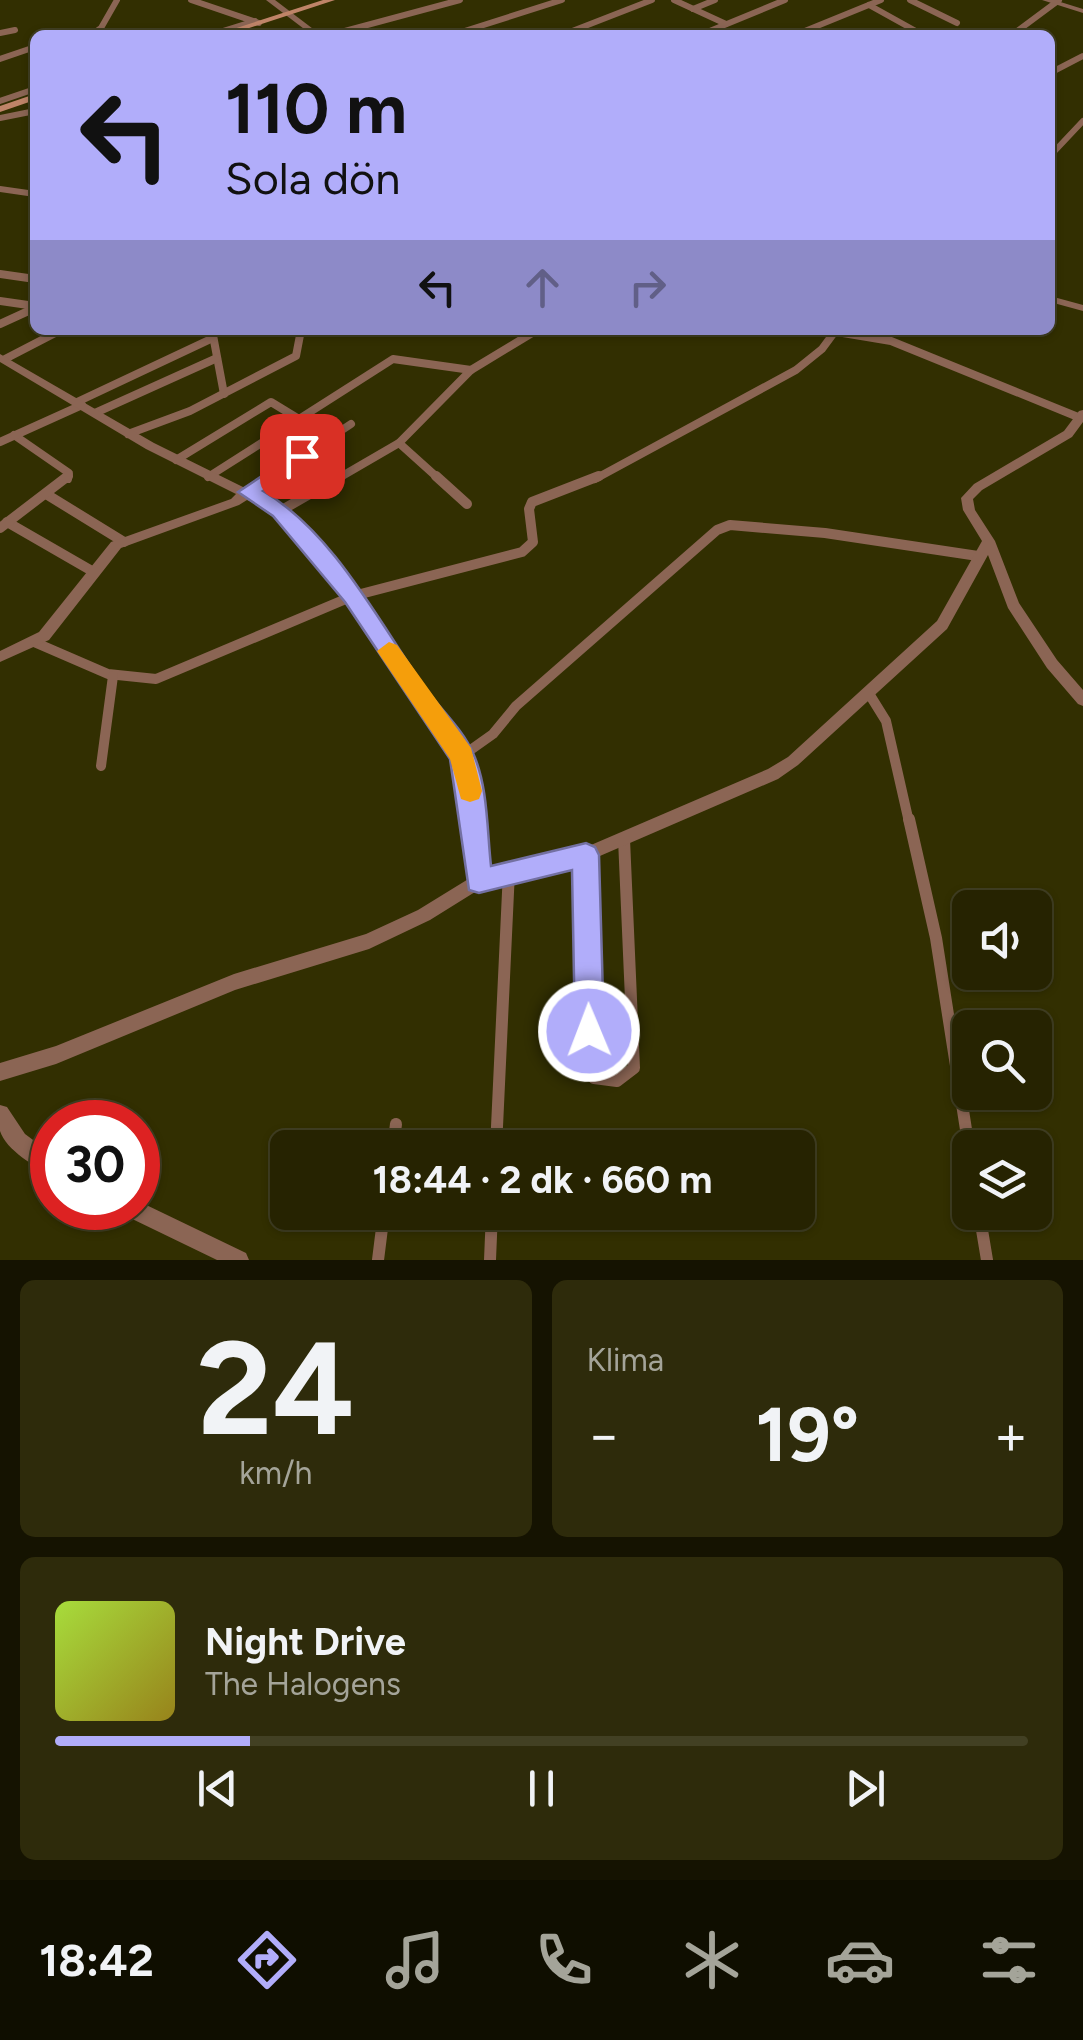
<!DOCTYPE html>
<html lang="tr">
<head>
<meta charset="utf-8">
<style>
  body { margin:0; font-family:Figtree,sans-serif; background:#2e2b0b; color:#f1f3f6; height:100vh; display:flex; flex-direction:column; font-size:38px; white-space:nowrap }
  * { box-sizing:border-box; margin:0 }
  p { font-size:32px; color:#a4a499 }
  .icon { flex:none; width:55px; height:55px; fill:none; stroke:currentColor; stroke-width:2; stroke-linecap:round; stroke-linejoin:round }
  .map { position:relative; height:1260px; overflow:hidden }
  .side { display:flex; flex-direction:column; gap:20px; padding:20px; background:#151301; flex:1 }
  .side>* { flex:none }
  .hud { position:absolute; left:30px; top:30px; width:1025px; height:305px; border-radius:15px; box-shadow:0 2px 8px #0004,0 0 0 2px #424023; background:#b1adfa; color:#111; overflow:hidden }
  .buttons { position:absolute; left:952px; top:890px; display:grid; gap:20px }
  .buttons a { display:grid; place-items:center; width:100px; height:100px; border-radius:15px; background:#262301; box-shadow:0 2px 8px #0004,0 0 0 2px #424023; font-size:50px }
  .speed { position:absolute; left:30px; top:1100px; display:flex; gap:20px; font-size:50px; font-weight:700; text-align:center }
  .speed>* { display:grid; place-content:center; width:130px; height:130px; border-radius:50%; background:#262301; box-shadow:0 2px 8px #0004,0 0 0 2px #424023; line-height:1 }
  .speed .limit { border:15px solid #d22; background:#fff; color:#111 }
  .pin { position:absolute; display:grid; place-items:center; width:85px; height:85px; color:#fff; margin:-42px; border-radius:20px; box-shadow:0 5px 15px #0006 }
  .me { position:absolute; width:110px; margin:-55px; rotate:359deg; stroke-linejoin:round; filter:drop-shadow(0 0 8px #0008) }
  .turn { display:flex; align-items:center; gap:35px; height:210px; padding:0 30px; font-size:45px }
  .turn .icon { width:130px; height:130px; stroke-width:2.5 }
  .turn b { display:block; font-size:70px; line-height:85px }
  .lanes { display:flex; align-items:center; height:95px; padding:0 30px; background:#0003; justify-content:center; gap:50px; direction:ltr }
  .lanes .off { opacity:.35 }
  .big { font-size:75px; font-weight:700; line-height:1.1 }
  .side .tile { flex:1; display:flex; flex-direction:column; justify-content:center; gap:15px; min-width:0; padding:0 35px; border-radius:15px; background:#2e2b0b }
  .side .dial { align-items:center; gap:0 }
  .dial b { font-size:130px; line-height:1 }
  .song { display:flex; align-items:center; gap:30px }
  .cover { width:120px; height:120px; border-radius:15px; background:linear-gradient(135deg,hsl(80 70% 55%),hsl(50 70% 35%)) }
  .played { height:10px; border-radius:5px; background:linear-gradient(90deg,#b1adfa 20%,#424023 20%) }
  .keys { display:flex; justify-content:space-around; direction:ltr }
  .heat { display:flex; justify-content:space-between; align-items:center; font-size:55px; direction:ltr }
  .side .tiles { flex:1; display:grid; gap:20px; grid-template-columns:1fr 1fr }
  .tile:last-child { grid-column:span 2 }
  .trip { position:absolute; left:270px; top:1130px; width:545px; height:100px; border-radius:15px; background:#262301; box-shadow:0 2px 8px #0004,0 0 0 2px #424023; font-weight:700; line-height:100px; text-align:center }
  .dock { display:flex; height:160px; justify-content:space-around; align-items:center; background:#0f0e00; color:#a4a499 }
  .dock .icon { width:70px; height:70px }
  .dock .current { color:#b1adfa }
  .dock b { font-size:45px; color:#f1f3f6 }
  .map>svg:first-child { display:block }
</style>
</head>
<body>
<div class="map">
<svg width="1083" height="1260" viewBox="0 0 1083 1260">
  <rect width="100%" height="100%" fill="#322f01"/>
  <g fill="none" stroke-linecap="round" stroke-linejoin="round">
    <g stroke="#8b6554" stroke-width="6">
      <path d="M191,0L259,23"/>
      <path d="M674,0L726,24"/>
      <path d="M910,0L957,23"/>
      <path d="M869,5L923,35"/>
      <path d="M693,9L715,0"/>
      <path d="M0,33L15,30"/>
      <path d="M91,35L101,28L117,0"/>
      <path d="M210,35L255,21"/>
      <path d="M330,35L460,0"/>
      <path d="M452,35L562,0"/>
      <path d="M562,35L652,0"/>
      <path d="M700,35L785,0"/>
      <path d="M795,35L881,0"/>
      <path d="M1012,35L1059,0"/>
      <path d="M0,59L35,47"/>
      <path d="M1050,73L1083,56"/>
      <path d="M0,101L35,89"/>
      <path d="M0,118L35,111"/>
      <path d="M1050,156L1083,121"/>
      <path d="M0,189L35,194"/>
    </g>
    <g stroke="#8b6554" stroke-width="8">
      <path d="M0,274L35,279"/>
      <path d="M0,301L35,306"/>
      <path d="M0,324L35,308"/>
      <path d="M212,330L224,394"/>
      <path d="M825,330L891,341L1078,417"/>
      <path d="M5,359L61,330"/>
      <path d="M77,402L213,338"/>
      <path d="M95,413L217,358"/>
      <path d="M128,434L190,411L296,356L301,330"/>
      <path d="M14,435L69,473L68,479"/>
      <path d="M0,442L82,405"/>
      <path d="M399,443L439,479"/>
      <path d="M176,460L271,402L330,438"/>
      <path d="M208,477L393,359L471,370"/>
      <path d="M268,479L351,424"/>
      <path d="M337,479L399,443L471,370L537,330"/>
      <path d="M595,479L796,370L822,349L836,330"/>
    </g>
    <g stroke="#8b6554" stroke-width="10">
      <path d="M436,476L467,504"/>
      <path d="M248,492L272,476"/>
      <path d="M46,494L124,542"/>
      <path d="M280,511L341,476"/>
      <path d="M7,522L92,571"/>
      <path d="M0,528L68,476"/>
      <path d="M34,642L108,674L156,679L353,596L522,552L533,542L529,509L532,502L599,476"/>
      <path d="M868,692L886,721L909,822"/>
      <path d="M462,756L493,734L516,706L717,530L730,525L825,533L978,556"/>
      <path d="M101,766L113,676"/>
    </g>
    <g stroke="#8b6554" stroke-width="12">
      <path d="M909,819L936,938L970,1155"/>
      <path d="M586,855L590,1067L594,1078L617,1081L634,1068L624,839"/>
      <path d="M393,1148L396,1124"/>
      <path d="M496,1148L509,871"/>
      <path d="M979,1212L987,1260"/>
      <path d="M378,1260L384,1212"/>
      <path d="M490,1260L492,1212"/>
    </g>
    <g fill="#8b6554" fill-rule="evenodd">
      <path d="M266,0H275L321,35H312Z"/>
      <path d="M1042,0H1054L1083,9V13Z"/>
      <path d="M1050,296L1083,305V311L1050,302Z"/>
      <path d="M0,354L154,443L245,488L252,489L254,493L284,508L358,592L420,689L467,752L486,872L584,848L768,769L788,757L937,621L982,541L963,510L961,498L974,484L1064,431L1079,411L1083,410V422L1072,437L982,490L973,499L975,510L995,541L1019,603L1057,660L1083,690V706L1078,704L1047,668L1008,608L988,555L947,629L798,765L778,779L586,862L483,887L430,920L369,949L235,990L56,1064L0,1081V1063L56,1046L234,974L366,934L418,910L470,878L455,758L410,697L348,600L276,514L247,500L239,505L121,548L49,640L0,662V651L39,632L111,542L231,499L236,494L146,449L0,362Z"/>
      <path d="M0,1105L7,1107L25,1134L52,1154V1174C36,1168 6,1150 0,1131C0,1124 0,1112 0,1105Z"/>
      <path d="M138,1201L246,1253L249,1260H217L124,1215L121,1208H138Z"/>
    </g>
    <g fill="#bf8468" fill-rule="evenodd">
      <path d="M323,0H335L228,35H215Z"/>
      <path d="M35,94V100L0,112V106Z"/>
    </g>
  </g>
  <path fill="#b1adfa" stroke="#7370a2" stroke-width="2.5" d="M302,449L312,456L310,460L263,491C332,531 378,620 423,685C438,707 462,728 473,753C488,786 487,830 491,866L586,843L595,847L599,855L604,1031L600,1042L589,1046L579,1042L575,1031L572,870L479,893L469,890L450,759L345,602L273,516L238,492Z"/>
  <path fill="#f59e0b" d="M389,642L397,645L471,748L482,791L479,799L470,802L461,799L450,759L377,651Z"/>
</svg>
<div class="buttons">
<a><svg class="icon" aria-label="sound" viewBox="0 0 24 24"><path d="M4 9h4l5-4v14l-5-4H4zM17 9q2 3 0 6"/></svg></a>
<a><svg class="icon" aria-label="search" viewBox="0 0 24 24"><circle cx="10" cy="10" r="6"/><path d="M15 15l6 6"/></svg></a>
<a><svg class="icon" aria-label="layers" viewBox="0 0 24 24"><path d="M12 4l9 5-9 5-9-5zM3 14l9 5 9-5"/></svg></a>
</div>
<div class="speed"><div class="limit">30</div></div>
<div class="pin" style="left:302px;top:456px;background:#d93025"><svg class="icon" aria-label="arrive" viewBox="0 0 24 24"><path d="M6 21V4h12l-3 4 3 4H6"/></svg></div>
<svg class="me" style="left:589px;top:1031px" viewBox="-20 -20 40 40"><circle r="17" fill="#b1adfa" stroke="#fff" stroke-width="3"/><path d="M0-11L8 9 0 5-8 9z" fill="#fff"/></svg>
<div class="trip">18:44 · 2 dk · 660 m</div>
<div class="hud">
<div class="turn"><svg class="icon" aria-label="left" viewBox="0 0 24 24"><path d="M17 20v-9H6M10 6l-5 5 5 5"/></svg><div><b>110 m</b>Sola dön</div></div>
<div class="lanes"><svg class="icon" aria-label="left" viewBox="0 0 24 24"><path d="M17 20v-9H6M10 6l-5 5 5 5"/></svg><svg class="icon off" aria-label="ahead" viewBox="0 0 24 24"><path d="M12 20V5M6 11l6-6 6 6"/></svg><svg class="icon off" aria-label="right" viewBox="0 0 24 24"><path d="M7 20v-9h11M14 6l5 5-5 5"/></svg></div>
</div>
</div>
<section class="side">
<div class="tiles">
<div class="tile dial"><b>24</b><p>km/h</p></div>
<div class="tile"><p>Klima</p>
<div class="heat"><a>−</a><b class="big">19°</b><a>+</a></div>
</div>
<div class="tile">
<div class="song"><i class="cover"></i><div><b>Night Drive</b><p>The Halogens</p></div></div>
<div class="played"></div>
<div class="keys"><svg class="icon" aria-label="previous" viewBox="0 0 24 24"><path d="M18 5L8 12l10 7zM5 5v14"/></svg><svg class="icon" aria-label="pause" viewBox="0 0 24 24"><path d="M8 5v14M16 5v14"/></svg><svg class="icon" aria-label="next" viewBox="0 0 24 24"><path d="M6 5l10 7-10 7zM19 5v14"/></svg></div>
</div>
</div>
</section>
<nav class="dock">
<b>18:42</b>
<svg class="icon current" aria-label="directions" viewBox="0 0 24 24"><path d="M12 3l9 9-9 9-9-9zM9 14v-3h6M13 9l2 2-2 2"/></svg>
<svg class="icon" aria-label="music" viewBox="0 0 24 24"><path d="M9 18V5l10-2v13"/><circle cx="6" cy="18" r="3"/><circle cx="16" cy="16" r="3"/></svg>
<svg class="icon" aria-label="phone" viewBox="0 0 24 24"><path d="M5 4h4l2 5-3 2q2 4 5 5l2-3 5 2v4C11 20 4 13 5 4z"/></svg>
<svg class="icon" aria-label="climate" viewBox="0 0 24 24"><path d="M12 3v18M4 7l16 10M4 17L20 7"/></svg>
<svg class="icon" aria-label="car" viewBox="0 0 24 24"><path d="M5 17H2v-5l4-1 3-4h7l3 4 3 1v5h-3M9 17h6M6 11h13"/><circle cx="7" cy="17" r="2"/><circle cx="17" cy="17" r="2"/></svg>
<svg class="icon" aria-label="filters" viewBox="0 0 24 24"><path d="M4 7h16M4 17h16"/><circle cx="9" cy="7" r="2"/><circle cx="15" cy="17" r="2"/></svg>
</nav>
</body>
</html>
